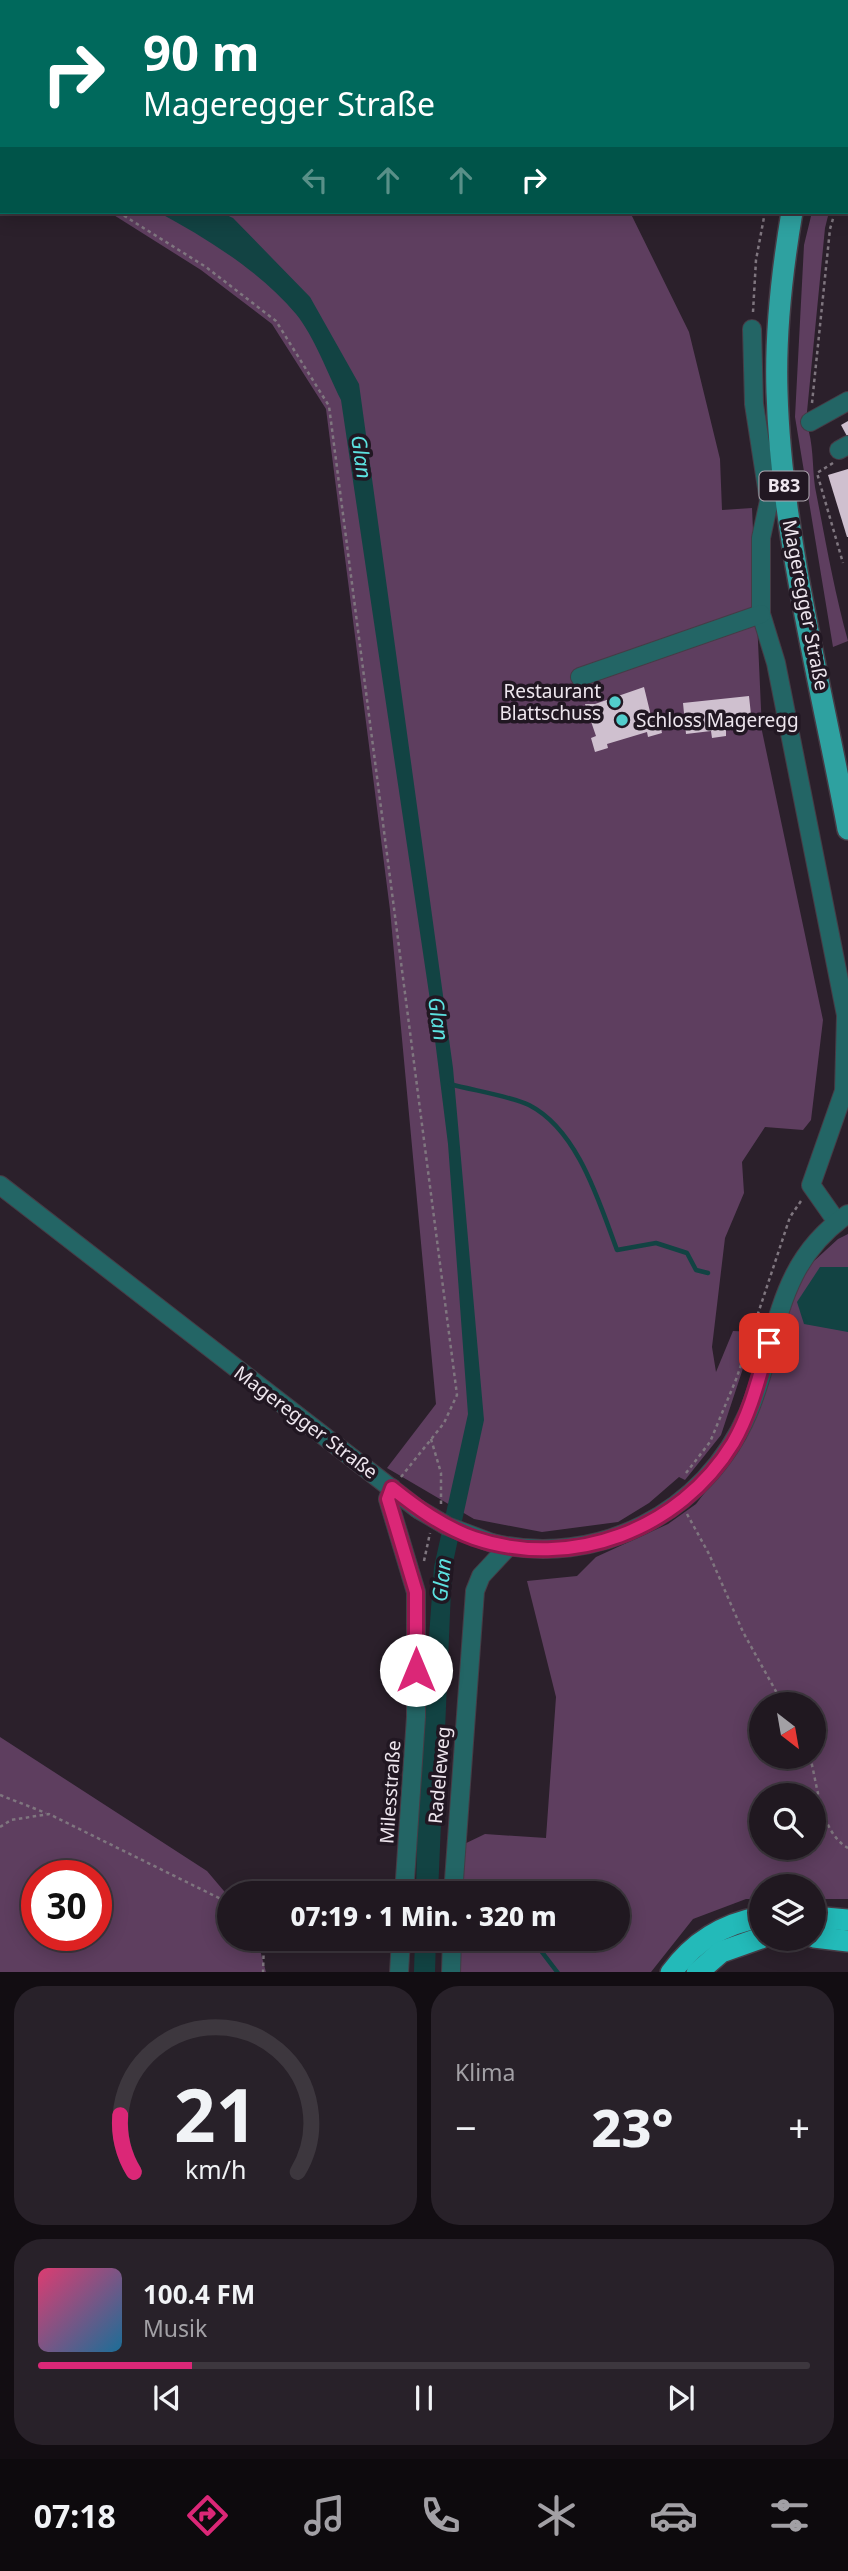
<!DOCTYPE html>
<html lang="de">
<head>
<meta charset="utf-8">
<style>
  body { margin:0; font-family:"Noto Sans",sans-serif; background:#282129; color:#f1f3f6; height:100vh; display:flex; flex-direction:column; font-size:26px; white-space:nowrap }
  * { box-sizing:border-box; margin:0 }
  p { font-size:23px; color:#a2a0a5 }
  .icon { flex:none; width:38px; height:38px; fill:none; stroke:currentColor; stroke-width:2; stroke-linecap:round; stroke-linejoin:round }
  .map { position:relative; height:1972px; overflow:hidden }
  .panel { display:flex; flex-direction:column; gap:14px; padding:14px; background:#120d12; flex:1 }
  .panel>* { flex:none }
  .hud { position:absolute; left:0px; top:0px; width:849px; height:214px; box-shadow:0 4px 18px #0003,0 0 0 2px #3d373e; background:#00695c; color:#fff; overflow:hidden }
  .needle { width:46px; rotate:149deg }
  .tools { position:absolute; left:749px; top:1692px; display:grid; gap:14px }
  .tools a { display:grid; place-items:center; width:77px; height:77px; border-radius:50%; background:#201820; box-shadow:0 4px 18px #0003,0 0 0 2px #3d373e; font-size:35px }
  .speed { position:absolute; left:21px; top:1860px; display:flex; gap:14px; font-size:35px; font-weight:700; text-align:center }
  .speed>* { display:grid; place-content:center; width:91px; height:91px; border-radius:50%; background:#201820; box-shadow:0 4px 18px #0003,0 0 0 2px #3d373e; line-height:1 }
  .speed .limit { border:10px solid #d22; background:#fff; color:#111 }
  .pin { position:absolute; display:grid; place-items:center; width:60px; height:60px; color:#fff; margin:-30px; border-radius:14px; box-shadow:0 4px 10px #0006 }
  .me { position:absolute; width:77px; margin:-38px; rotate:0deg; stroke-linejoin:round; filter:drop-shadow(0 0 5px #0008) }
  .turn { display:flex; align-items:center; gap:24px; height:147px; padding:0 28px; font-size:32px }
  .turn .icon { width:91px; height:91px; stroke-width:2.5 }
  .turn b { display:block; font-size:49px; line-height:60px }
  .lanes { display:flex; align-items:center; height:66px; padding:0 28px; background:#0003; justify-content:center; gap:35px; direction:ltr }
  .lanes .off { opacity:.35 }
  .big { font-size:52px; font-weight:800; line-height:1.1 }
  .panel .card { flex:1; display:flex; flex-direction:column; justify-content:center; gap:10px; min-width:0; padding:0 24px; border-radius:28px; background:#282129 }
  .panel .dial { align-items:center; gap:0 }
  .dial svg { height:182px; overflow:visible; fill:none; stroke:#3d373e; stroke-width:7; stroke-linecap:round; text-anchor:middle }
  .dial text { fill:#f1f3f6; stroke:none }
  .song { display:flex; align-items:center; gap:21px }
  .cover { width:84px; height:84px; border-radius:10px; background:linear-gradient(135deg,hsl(340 70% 55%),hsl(200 70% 35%)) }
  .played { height:7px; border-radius:4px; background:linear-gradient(90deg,#db2777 20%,#3d373e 20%) }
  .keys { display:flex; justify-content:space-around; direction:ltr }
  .heat { display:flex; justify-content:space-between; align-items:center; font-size:38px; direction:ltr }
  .panel .tiles { flex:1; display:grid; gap:14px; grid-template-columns:1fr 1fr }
  .card:last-child { grid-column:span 2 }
  .trip { position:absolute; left:217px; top:1881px; width:413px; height:70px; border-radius:35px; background:#201820; box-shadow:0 4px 18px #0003,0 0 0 2px #3d373e; font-weight:800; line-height:70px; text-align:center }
  .tab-bar { display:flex; height:112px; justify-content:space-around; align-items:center; background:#0d0a0d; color:#a2a0a5 }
  .tab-bar .icon { width:49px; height:49px }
  .tab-bar .current { color:#db2777 }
  .tab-bar b { font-size:32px; color:#f1f3f6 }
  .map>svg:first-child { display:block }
</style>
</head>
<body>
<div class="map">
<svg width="848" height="1973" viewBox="0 0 848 1973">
  <rect width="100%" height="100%" fill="#2b202b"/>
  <g fill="#5e3e5f" fill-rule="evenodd">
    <path d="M109,212H630L689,332L720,459L722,510L752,508L762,731L823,1020L811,1120L803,1130L765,1127L742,1162L744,1193L725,1238L712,1347L716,1372L733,1331L755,1332L721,1435L685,1480L679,1477L649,1503L618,1522L542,1532L474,1519L387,1468L436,1404L390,910L326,409L272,324L201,270Z"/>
    <path d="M812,212H829L825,228L806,422C814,444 812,465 815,487C825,538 834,590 848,641L833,647L795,417L804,245Z"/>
    <path d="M848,1234V1899H814V1886H761V1899H746L693,1919L651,1972L456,1973V1939H618V1894L457,1893L458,1847L485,1834L546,1838L556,1697L527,1581L577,1576L596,1557L668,1524L696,1504L746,1439L801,1273L838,1239ZM761,1704H814V1757H761ZM761,1796H814V1848H761Z"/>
    <path d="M0,1737L207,1871L229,1897V1939H257L266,1972H0ZM37,1876H96V1936H37Z"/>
  </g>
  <g fill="#124343">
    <path d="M158,212H220L233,218L310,297L359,384L453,1068L484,1420L452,1567L438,1893H416L418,1790L434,1567L468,1414L448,1144L430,1000L341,400C328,374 314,336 296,314C260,271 206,238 158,212Z"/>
    <path d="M820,1267H848V1332L804,1324L797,1302Z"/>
    <path d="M415,1939H436L435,1972H414Z"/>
  </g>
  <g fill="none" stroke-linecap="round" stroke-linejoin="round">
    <g stroke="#124343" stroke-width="4.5">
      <path d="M847,35H848"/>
      <path d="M0,39L2,40"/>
      <path d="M450,1084C471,1090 510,1096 529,1105C578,1130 599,1202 617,1250L656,1243L687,1253L696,1270L708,1273"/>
      <path d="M532,1939L558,1973"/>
    </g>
  </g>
  <g fill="#cfc0cf">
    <path d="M848,421V438L841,425Z"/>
    <path d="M848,469V537H847L828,475Z"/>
    <path d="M644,687L652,720L659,719L662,733L648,737L647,732L607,744L608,748L595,752L591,738L596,736L585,704H595Z"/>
    <path d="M749,696L752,724L726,727V736L712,738L711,731L686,734L683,703Z"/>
  </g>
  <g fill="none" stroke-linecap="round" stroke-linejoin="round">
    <g stroke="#463c46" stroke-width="20">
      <g id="minor">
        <path d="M752,329L754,404L769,501L761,538V614L776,663L846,1015L844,1091L811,1185L837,1222"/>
        <path d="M810,422L848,401"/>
        <path d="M839,450L848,445"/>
        <path d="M580,677L761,614"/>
        <path d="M0,1185L418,1509"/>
        <path d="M392,1488L388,1499L416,1592V1717L404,1894"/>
        <path d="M492,1543C597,1568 705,1513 748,1413C780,1338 773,1266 848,1214"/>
        <path d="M453,1894L475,1591L481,1576L508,1547"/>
        <path d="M399,1973L401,1939"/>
        <path d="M451,1973L452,1939"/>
      </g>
    </g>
    <g stroke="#463c46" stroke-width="24">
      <g id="major">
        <path d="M847,3L848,0"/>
        <path d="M792,212C782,271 775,332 777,392C781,535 822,688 848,829"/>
      </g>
    </g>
    <g stroke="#463c46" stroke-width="24">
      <g id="highway">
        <path d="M814,1917L848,1920"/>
        <path d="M814,1937L848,1941"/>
        <path d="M671,1973C694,1941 723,1924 761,1917"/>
        <path d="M697,1973L721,1952L761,1938"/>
      </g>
    </g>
    <g stroke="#7f767f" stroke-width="2.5" stroke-dasharray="3.5 3.5" stroke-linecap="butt">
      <path d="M847,55H848"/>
      <path d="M0,137L2,138"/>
      <path d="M847,167L848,163"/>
      <path d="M118,212L206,267L276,321L329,406L457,1395L444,1423L401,1477"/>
      <path d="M753,312L756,260L765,212"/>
      <path d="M812,403L830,229L835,212"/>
      <path d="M833,463L817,473L843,563"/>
      <path d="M431,1439L441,1473V1504"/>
      <path d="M686,1473L710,1442L737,1377L790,1217L801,1201"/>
      <path d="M687,1514L709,1554L743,1632L783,1704"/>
      <path d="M424,1561L430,1533"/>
      <path d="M810,1757C818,1786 820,1832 848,1848"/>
      <path d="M0,1795L46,1813"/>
      <path d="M0,1827L11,1820L49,1814L229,1903"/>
      <path d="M375,1894L388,1884"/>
      <path d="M263,1973L264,1939"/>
    </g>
    <use href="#minor" stroke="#236565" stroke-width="18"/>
    <use href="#major" stroke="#2ea1a0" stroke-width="21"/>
    <use href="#highway" stroke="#23bab9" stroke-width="21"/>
    <g stroke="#463c46" stroke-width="20" stroke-linecap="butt">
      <path id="minor-bridge" d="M418,1509L447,1526L492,1543"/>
    </g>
    <use href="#minor-bridge" stroke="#236565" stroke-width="18"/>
  </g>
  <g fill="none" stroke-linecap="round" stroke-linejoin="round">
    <g stroke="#8e194d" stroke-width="18">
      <path id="route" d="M416,1670V1592L388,1499L392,1488C417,1508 443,1527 474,1538C571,1571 680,1530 733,1443C751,1412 759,1377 769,1343"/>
    </g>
    <use href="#route" stroke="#db2777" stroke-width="12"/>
  </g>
  <g fill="#52cdcc" stroke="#211722" stroke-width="2.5">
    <circle cx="615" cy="702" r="7"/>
    <circle cx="622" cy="720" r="7"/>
  </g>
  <g text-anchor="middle" stroke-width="7" stroke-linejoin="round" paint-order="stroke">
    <rect fill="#211722" stroke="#b0a8b1" stroke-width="2" x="759.5" y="471.5" width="49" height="29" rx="5"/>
    <g font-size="18" font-weight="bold" fill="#eee6ee">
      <text x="784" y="492">B83</text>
    </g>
    <g font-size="19" fill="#eee6ee" stroke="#211722">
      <text transform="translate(806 605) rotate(79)" y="7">Mageregger Straße</text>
      <text transform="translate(306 1422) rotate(37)" y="7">Mageregger Straße</text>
      <text transform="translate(439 1775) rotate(-85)" y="7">Radeleweg</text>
      <text transform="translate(390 1792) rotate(-86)" y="7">Milesstraße</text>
    </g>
    <g font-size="19" fill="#eee6ee" stroke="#211722" text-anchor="end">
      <text x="601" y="698">Restaurant<tspan x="601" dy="22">Blattschuss</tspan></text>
      <text x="636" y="727" text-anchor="start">Schloss Mageregg</text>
    </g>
    <g font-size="21" font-style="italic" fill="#5ce1e0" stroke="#211722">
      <text transform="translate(361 457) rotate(82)" y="7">Glan</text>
      <text transform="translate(438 1019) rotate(82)" y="7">Glan</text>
      <text transform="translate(442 1580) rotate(-84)" y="7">Glan</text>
    </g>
  </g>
</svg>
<div class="tools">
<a><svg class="needle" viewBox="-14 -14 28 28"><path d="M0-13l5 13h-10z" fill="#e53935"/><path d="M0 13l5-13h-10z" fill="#a2a0a5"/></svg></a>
<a><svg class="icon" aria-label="search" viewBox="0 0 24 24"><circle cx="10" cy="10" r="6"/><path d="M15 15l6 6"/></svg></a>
<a><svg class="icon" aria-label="layers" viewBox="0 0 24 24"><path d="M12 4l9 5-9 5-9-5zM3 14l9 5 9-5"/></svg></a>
</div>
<div class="speed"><div class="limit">30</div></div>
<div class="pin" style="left:769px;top:1343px;background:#d93025"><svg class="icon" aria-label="arrive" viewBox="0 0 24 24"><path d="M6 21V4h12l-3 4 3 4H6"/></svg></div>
<svg class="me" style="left:416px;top:1670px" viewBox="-20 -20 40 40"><circle r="19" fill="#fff"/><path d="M0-13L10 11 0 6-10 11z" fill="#db2777"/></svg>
<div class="trip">07:19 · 1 Min. · 320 m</div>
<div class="hud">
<div class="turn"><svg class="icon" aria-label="right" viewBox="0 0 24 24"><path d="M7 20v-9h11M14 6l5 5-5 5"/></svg><div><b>90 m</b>Mageregger Straße</div></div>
<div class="lanes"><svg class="icon off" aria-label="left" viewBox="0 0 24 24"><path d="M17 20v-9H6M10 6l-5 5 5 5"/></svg><svg class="icon off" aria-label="ahead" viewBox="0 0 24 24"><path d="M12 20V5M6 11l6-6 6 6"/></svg><svg class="icon off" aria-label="ahead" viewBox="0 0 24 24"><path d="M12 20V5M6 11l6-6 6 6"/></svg><svg class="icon" aria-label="right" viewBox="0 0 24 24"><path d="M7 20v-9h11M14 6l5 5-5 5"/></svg></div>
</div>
</div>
<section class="panel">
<div class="tiles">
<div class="card dial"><svg viewBox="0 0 100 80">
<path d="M14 69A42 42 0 1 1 86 69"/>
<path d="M14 69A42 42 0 0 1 8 44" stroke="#db2777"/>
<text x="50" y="56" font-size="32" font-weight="700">21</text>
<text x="50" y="72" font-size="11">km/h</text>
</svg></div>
<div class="card"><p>Klima</p>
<div class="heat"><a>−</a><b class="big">23°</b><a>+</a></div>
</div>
<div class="card">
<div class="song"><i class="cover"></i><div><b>100.4 FM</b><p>Musik</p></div></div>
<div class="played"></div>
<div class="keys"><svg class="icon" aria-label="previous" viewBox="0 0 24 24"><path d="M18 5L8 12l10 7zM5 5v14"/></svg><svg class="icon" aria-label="pause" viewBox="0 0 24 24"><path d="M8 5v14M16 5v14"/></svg><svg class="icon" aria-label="next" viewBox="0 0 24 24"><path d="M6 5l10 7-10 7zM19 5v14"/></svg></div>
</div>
</div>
</section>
<nav class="tab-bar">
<b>07:18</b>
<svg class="icon current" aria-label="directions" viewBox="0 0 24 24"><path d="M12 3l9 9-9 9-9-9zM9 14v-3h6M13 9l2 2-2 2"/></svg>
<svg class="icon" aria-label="music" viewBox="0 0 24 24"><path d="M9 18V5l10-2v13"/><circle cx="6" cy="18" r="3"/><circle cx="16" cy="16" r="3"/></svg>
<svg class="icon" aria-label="phone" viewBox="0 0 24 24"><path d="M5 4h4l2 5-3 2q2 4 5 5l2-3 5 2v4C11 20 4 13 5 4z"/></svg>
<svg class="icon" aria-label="climate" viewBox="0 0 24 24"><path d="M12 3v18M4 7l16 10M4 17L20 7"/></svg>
<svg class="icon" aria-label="car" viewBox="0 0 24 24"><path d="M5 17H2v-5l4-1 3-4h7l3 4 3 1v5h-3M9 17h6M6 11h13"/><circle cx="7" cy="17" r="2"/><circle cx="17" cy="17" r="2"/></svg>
<svg class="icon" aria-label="filters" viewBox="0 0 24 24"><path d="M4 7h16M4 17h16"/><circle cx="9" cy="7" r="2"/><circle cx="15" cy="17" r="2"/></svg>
</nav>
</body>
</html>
